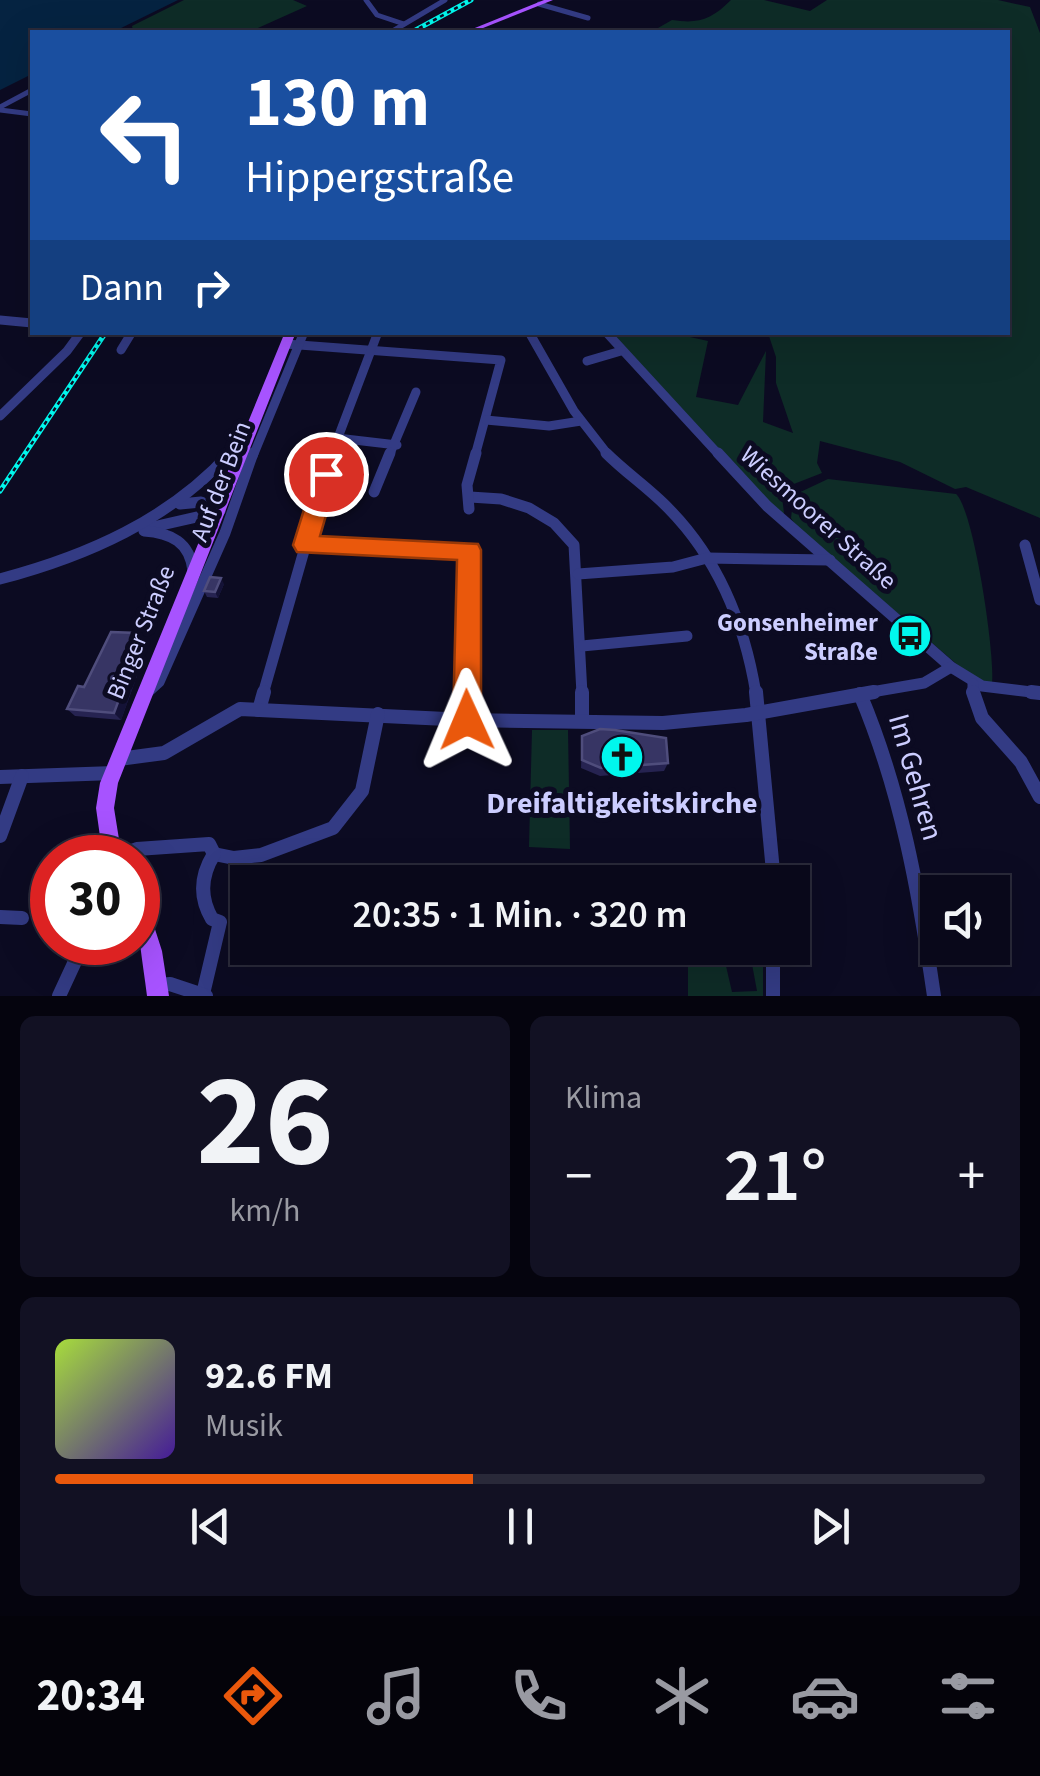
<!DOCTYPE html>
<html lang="de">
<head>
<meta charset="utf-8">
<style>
  body { margin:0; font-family:"Source Sans 3",sans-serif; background:#121123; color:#f1f3f6; height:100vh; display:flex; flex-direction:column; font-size:38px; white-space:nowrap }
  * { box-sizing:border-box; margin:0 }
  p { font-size:32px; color:#999aa2 }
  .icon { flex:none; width:55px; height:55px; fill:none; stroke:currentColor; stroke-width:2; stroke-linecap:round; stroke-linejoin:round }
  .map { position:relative; height:996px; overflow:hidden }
  .details { display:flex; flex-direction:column; gap:20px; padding:20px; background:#05040e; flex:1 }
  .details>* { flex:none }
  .top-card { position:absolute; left:30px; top:30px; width:980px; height:305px; border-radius:0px; box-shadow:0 10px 40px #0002,0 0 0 2px #292939; background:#1a4fa0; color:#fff; overflow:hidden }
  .controls { position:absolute; left:920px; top:875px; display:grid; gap:20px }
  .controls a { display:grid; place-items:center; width:90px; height:90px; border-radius:0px; background:#09081a; box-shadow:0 10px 40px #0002,0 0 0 2px #292939; font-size:50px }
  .speed { position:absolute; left:30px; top:835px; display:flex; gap:20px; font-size:50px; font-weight:700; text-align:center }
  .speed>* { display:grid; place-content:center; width:130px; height:130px; border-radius:50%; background:#09081a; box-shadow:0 10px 40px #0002,0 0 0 2px #292939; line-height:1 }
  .speed .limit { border:15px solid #d22; background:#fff; color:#111 }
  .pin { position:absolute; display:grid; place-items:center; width:85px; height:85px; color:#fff; margin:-42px; border:5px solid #fff; border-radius:50%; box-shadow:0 2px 10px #0007 }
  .me { position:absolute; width:110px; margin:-55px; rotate:359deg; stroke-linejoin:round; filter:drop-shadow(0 0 8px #0008) }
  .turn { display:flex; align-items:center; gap:35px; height:210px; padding:0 50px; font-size:45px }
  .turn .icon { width:130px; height:130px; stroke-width:2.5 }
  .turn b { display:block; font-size:70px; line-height:85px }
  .then { display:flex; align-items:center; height:95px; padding:0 50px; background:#0003; gap:20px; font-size:38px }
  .big { font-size:75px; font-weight:600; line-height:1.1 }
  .details .widget { flex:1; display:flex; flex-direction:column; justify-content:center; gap:15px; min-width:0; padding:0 35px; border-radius:15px; background:#121123 }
  .details .dial { align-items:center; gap:0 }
  .dial b { font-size:130px; line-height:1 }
  .song { display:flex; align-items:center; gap:30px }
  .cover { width:120px; height:120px; border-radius:15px; background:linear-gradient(135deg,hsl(80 70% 55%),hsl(260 70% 35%)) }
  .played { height:10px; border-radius:5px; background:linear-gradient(90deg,#ea580c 45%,#292939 45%) }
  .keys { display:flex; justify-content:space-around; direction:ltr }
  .heat { display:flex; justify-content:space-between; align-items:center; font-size:55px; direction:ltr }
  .details .tiles { flex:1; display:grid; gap:20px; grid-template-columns:1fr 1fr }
  .widget:last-child { grid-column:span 2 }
  .trip { position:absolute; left:230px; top:865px; width:580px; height:100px; border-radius:0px; background:#09081a; box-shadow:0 10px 40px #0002,0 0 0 2px #292939; font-weight:600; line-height:100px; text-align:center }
  .tab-bar { display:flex; height:160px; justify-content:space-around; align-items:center; background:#04030a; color:#999aa2 }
  .tab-bar .icon { width:70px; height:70px }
  .tab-bar .selected { color:#ea580c }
  .tab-bar b { font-size:45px; color:#f1f3f6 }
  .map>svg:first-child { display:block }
</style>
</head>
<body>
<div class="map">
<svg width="1040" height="996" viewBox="0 0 1040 996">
  <rect width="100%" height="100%" fill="#0c0b22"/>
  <g fill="#0e2c27">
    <path d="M184,0H293L307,6L249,32H128L133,31L132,26Z"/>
    <path d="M731,0H764L810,11L827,0H998L1030,7L1040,33V518L966,487L955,489L900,462L820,441L817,463L822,473L781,489L784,513L780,516L612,333H672L708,341L696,397L738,405L766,351L763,422L793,433L776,383V357L768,333L1008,332V32H651L672,20C698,24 711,20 731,0Z"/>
    <path d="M828,479L956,494C974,510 995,655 992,683L974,679L796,526L791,518L794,495Z"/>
    <path d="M532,730H568L570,849L529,847Z"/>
    <path d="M688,948H763V951L721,955L722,962H735V965L726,966L732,992L757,991L752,964L763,963V996H688Z"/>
  </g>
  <path fill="#052341" d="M0,0H178L113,32H32V74L0,90Z"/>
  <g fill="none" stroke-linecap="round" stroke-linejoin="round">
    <g stroke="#333b84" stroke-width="5">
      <path d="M366,0L377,15L404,24"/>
      <path d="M539,4L588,18"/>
      <path d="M391,32L445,0"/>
      <path d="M0,107L32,90"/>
      <path d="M0,110L32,114"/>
    </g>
    <g stroke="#333b84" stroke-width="9">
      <path d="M0,320L32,323"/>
      <path d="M529,332L574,411L609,456"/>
      <path d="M606,332L720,456"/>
      <path d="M286,344L501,360L475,456"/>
      <path d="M121,350L132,332"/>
      <path d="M587,361L621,351"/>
      <path d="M0,416L67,351L81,332"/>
      <path d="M486,420L549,426L581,421"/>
      <path d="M337,438L397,445"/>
      <path d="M228,456L247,435"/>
      <path d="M253,456L304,332"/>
      <path d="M331,456L378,332"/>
      <path d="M389,456L416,392"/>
    </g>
    <g stroke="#333b84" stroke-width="11">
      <path d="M606,453C626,473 650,489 669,509C719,560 745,626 756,694"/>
      <path d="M718,453L767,506L951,667L982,686L1040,693"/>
      <path d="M374,492L390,453"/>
      <path d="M470,497L501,499L529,508L554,523L574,545L582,694"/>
      <path d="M180,504L201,502L220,511"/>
      <path d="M469,509L467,485L476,453"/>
      <path d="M144,529L219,512"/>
      <path d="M144,531C171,533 190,542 193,571"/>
      <path d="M305,545L469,550L467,694"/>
      <path d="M1025,545L1040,600"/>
      <path d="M578,574L673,567L707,558L830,560"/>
      <path d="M0,579C87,556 169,520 230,453"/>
      <path d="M582,646L687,636"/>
      <path d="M973,684V694"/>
      <path d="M148,692L159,682L225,533L253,453"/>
      <path d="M263,694L332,453"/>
      <path d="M860,694L924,683L951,667"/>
    </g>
    <g stroke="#333b84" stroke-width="14">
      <path d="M582,692V721"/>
      <path d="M756,692L774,882"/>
      <path d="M973,692L982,718L1021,762L1040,797"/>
      <path d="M1031,692L1040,693"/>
      <path d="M860,694C901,791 919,892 934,996"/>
      <path d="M259,710L264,692"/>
      <path d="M467,720V692"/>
      <path d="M119,759L164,753L240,709L467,720L663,723L746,715L874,692"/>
      <path d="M0,777L114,773"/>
      <path d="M0,836L22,776"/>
      <path d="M214,854L234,858L261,855L333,828L362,791L378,714"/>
      <path d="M113,858L137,849L209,844L214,854C201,875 199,897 212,919L220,922L203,994"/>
      <path d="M0,917L22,918"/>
      <path d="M46,921L52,926"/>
      <path d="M773,948V996"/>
      <path d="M158,985L170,984L206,996"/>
      <path d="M59,996L84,942"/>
    </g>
    <g fill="#a753ff" fill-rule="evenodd">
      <path d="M544,0H553L473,32H465Z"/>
      <path d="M285,332H296L118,783L114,808L122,858H103L96,808L100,783Z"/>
      <path d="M138,895L145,898L162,951L169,996H147C143,962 136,929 138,895Z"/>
    </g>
    <g stroke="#00f7ed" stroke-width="5">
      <g id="rail">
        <path d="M412,32L471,0"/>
        <path d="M0,491L106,332"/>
      </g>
    </g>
    <use href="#rail" stroke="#0c0b22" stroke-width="2.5" stroke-dasharray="4" stroke-linecap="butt"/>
  </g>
  <g fill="#262351">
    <path d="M224,584L218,598L207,597L204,591Z"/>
    <path d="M137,633L147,648L121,720L75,716L67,709L84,687Z"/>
    <path d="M582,736L668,763L664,771L600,776L581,768Z"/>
  </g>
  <g fill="#141236">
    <path d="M221,578L224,584L218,598L215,592Z"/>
    <path d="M137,633L147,648L121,720L114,713Z"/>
  </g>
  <g fill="#373564" stroke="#4f4d7c" stroke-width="2.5">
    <path d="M210,577L221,578L215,592L204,591Z"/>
    <path d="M111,632L137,633L134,640H141L114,713L67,709L78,686L84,687Z"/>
    <path d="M600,729L615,730L666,738L668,763L601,768L582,760V736Z"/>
  </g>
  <path fill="#ea580c" stroke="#983908" stroke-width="2.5" d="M326,465L338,474L320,536L478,544L481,550V720L477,729L467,733L457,729L453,720L457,560L297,552L293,545L315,474Z"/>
  <defs>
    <g id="bus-disc" transform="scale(2.25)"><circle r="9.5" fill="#00f7ed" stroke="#0c0b22"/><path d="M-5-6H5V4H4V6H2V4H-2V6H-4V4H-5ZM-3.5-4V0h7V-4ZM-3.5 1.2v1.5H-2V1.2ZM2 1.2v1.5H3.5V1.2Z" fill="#111"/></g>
    <g id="church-disc" transform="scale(2.25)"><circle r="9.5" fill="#00f7ed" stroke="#0c0b22"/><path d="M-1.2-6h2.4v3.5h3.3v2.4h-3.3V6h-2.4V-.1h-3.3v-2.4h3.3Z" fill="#111"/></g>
  </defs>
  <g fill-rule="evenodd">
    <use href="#bus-disc" x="910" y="636"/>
    <use href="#church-disc" x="622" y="757"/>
  </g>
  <g text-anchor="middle" stroke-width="10" stroke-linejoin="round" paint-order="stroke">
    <g font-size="25" fill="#cccdff" stroke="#0c0b22">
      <text transform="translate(220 481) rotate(-69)" y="9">Auf der Bein</text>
      <text transform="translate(819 517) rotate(42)" y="9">Wiesmoorer Straße</text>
      <text transform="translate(140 632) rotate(-68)" y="9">Binger Straße</text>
    </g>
    <g font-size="25" font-weight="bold" fill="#cccdff" stroke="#0c0b22" text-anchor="end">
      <text x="878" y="631">Gonsenheimer<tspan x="878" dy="29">Straße</tspan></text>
    </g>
    <g font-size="30" fill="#cccdff" stroke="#0c0b22">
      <text transform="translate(916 777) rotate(74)" y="10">Im Gehren</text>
    </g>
    <g font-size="30" font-weight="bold" fill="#cccdff" stroke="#0c0b22">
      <text x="622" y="813">Dreifaltigkeitskirche</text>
    </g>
  </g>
</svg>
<div class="controls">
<a><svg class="icon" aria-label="sound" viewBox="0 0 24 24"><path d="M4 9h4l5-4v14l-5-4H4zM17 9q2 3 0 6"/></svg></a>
</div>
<div class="speed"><div class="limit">30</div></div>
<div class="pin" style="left:326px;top:474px;background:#d93025"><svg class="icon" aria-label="arrive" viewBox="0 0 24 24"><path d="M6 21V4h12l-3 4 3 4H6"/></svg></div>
<svg class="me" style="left:467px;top:720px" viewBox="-20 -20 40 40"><path d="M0-17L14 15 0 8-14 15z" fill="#ea580c" stroke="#fff" stroke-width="4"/></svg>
<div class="trip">20:35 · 1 Min. · 320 m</div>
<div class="top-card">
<div class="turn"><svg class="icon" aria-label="left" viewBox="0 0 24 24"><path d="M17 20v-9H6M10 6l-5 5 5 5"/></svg><div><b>130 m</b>Hippergstraße</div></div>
<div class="then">Dann<svg class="icon" aria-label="right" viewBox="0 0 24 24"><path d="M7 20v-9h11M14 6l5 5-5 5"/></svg></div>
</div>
</div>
<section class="details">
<div class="tiles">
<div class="widget dial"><b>26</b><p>km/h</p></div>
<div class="widget"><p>Klima</p>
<div class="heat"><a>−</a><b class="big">21°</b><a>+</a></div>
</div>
<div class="widget">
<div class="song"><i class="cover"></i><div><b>92.6 FM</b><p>Musik</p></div></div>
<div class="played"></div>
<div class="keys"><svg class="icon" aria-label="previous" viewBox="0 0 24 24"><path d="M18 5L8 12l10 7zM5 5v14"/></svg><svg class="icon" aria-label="pause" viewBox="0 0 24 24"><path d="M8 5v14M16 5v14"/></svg><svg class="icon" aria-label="next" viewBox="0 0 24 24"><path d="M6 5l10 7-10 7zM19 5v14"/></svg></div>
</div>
</div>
</section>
<nav class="tab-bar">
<b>20:34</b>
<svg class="icon selected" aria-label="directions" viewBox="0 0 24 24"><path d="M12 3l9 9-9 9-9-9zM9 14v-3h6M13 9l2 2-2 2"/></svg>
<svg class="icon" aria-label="music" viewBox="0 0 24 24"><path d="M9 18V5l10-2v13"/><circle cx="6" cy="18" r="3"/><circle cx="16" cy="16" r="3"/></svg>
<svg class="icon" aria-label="phone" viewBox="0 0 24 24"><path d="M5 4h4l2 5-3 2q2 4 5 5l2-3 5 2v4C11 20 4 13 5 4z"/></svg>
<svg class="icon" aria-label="climate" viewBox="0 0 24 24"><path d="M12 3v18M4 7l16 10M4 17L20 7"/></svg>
<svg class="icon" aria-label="car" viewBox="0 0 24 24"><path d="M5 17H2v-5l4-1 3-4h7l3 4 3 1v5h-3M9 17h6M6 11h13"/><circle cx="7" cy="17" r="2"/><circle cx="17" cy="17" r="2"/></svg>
<svg class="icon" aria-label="filters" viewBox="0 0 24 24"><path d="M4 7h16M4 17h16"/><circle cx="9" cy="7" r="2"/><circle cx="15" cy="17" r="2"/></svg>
</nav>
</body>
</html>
